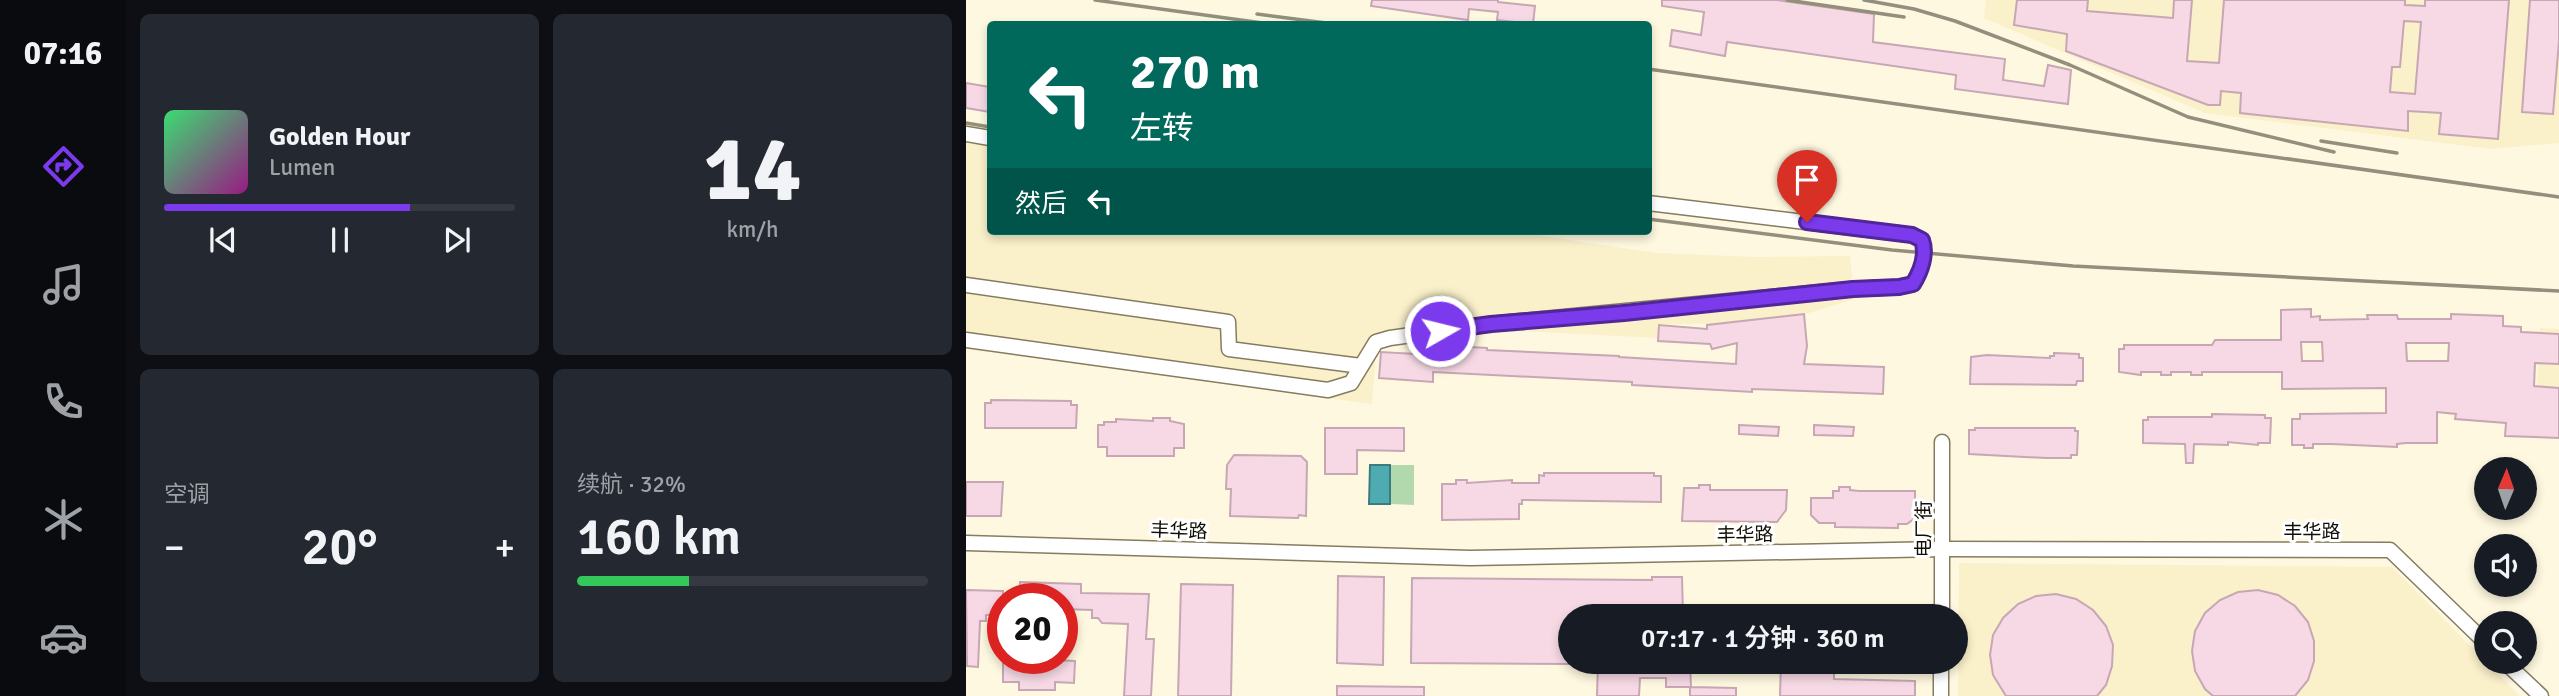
<!DOCTYPE html>
<html lang="zh">
<head>
<meta charset="utf-8">
<style>
  body { margin:0; font-family:Signika,"Noto Sans SC",sans-serif; background:#242831; color:#f1f3f6; height:100vh; display:flex; flex-direction:column; font-size:26px; white-space:nowrap }
  * { box-sizing:border-box; margin:0 }
  p { font-size:23px; color:#9ea1a6 }
  .icon { flex:none; width:38px; height:38px; fill:none; stroke:currentColor; stroke-width:2; stroke-linecap:round; stroke-linejoin:round }
  .map { position:relative; flex:1; overflow:hidden }
  .sheet { display:flex; flex-direction:column; gap:14px; padding:14px; background:#0d0f14; width:840px }
  .sheet>* { flex:none }
  .banner { position:absolute; left:21px; top:21px; width:665px; height:214px; border-radius:7px; box-shadow:0 4px 10px #0003; background:#00695c; color:#fff; overflow:hidden }
  .needle { width:46px; rotate:2deg }
  .controls { position:absolute; left:1508px; top:457px; display:grid; gap:14px }
  .controls a { display:grid; place-items:center; width:63px; height:63px; border-radius:50%; background:#171b24; box-shadow:0 4px 10px #0003; font-size:35px }
  .speed { position:absolute; left:21px; top:583px; display:flex; gap:14px; font-size:35px; font-weight:700; text-align:center }
  .speed>* { display:grid; place-content:center; width:91px; height:91px; border-radius:50%; background:#171b24; box-shadow:0 4px 10px #0003; line-height:1 }
  .speed .limit { border:10px solid #d22; background:#fff; color:#111 }
  .pin { position:absolute; display:grid; place-items:center; width:60px; height:60px; color:#fff; margin:-72px -30px; border-radius:50% 50% 50% 0; rotate:-45deg; box-shadow:0 0 7px #0007 }
  .pin .icon { rotate:45deg }
  .me { position:absolute; width:77px; margin:-38px; rotate:82deg; stroke-linejoin:round; filter:drop-shadow(0 0 5px #0008) }
  .turn { display:flex; align-items:center; gap:24px; height:147px; padding:0 28px; font-size:32px }
  .turn .icon { width:91px; height:91px; stroke-width:2.5 }
  .turn b { display:block; font-size:49px; line-height:60px }
  .then { display:flex; align-items:center; height:66px; padding:0 28px; background:#0003; gap:14px; font-size:26px }
  .big { font-size:52px; font-weight:600; line-height:1.1 }
  .sheet .widget { flex:1; display:flex; flex-direction:column; justify-content:center; gap:10px; min-width:0; padding:0 24px; border-radius:10px; background:#242831 }
  .sheet .dial { align-items:center; gap:0 }
  .dial b { font-size:91px; line-height:1 }
  .song { display:flex; align-items:center; gap:21px }
  .cover { width:84px; height:84px; border-radius:10px; background:linear-gradient(135deg,hsl(140 70% 55%),hsl(310 70% 35%)) }
  .played { height:7px; border-radius:4px; background:linear-gradient(90deg,#7c3aed 70%,#363941 70%) }
  .keys { display:flex; justify-content:space-around; direction:ltr }
  .heat { display:flex; justify-content:space-between; align-items:center; font-size:38px; direction:ltr }
  .charge { height:10px; border-radius:5px; background:linear-gradient(90deg,#34c759 32%,#363941 0) }
  .sheet .tiles { flex:1; display:grid; gap:14px; grid-template-columns:repeat(2,1fr) }
  .trip { position:absolute; left:592px; top:604px; width:410px; height:70px; border-radius:35px; background:#171b24; box-shadow:0 4px 10px #0003; font-weight:600; line-height:70px; text-align:center }
  main { display:flex; flex:1; min-height:0 }
  .tab-bar { display:flex; flex-direction:column; width:126px; justify-content:space-around; align-items:center; background:#090b0e; color:#9ea1a6 }
  .tab-bar .icon { width:49px; height:49px }
  .tab-bar .selected { color:#7c3aed }
  .tab-bar b { font-size:32px; color:#f1f3f6 }
  .map>svg:first-child { display:block }
</style>
</head>
<body>
<main>
<nav class="tab-bar">
<b>07:16</b>
<svg class="icon selected" aria-label="directions" viewBox="0 0 24 24"><path d="M12 3l9 9-9 9-9-9zM9 14v-3h6M13 9l2 2-2 2"/></svg>
<svg class="icon" aria-label="music" viewBox="0 0 24 24"><path d="M9 18V5l10-2v13"/><circle cx="6" cy="18" r="3"/><circle cx="16" cy="16" r="3"/></svg>
<svg class="icon" aria-label="phone" viewBox="0 0 24 24"><path d="M5 4h4l2 5-3 2q2 4 5 5l2-3 5 2v4C11 20 4 13 5 4z"/></svg>
<svg class="icon" aria-label="climate" viewBox="0 0 24 24"><path d="M12 3v18M4 7l16 10M4 17L20 7"/></svg>
<svg class="icon" aria-label="car" viewBox="0 0 24 24"><path d="M5 17H2v-5l4-1 3-4h7l3 4 3 1v5h-3M9 17h6M6 11h13"/><circle cx="7" cy="17" r="2"/><circle cx="17" cy="17" r="2"/></svg>
</nav>
<section class="sheet">
<div class="tiles">
<div class="widget">
<div class="song"><i class="cover"></i><div><b>Golden Hour</b><p>Lumen</p></div></div>
<div class="played"></div>
<div class="keys"><svg class="icon" aria-label="previous" viewBox="0 0 24 24"><path d="M18 5L8 12l10 7zM5 5v14"/></svg><svg class="icon" aria-label="pause" viewBox="0 0 24 24"><path d="M8 5v14M16 5v14"/></svg><svg class="icon" aria-label="next" viewBox="0 0 24 24"><path d="M6 5l10 7-10 7zM19 5v14"/></svg></div>
</div>
<div class="widget dial"><b>14</b><p>km/h</p></div>
<div class="widget"><p>空调</p>
<div class="heat"><a>−</a><b class="big">20°</b><a>+</a></div>
</div>
<div class="widget"><p>续航 · 32%</p><b class="big">160 km</b><div class="charge"></div></div>
</div>
</section>
<div class="map">
<svg width="1593" height="696" viewBox="0 0 1593 696">
  <rect width="100%" height="100%" fill="#fff8e0"/>
  <g fill="#faf0ca">
    <path d="M1020,0H1593V143L1524,149L1239,113L1018,18Z"/>
    <path d="M0,137L24,141V231H543L691,253L790,257L884,256L888,299L840,314L738,324H692L691,338L551,331L415,345L410,353L406,404L0,349Z"/>
    <path d="M1574,328L1593,329V411L1570,410Z"/>
    <path d="M993,563L1426,567L1554,696H992Z"/>
  </g>
  <path fill="#b2d9ae" d="M425,465H448V505L425,504Z"/>
  <path fill="#4fabb2" stroke="#3c7c7e" stroke-width="2" d="M404,465H424V504H403Z"/>
  <g fill="#f6d9e4" stroke="#c6a7b3" stroke-width="2" fill-rule="evenodd">
    <path d="M406,0H532V2L569,6L567,24L531,20L532,12L503,9L502,20L405,6Z"/>
    <path d="M696,0H811L908,14L907,42L1039,59L1037,80L1078,86L1082,65L1105,70L1102,104L989,89L990,75L761,42L759,56L704,46L706,30L735,35L738,12L696,6Z"/>
    <path d="M1051,0H1122L1121,11L1207,18L1208,0H1226L1221,61L1253,63L1258,0H1439V5L1459,6V0H1543L1532,139L1473,134L1475,113L1442,111V131L1274,113L1275,93L1255,91L1254,105H1242L1100,51L1101,34L1048,25ZM1438,21L1455,22L1449,94L1424,92L1426,67H1434Z"/>
    <path d="M1564,0H1593V41L1587,114L1556,112Z"/>
    <path d="M0,83L24,87V112L0,108Z"/>
    <path d="M1345,309V317L1354,316V320L1402,319L1401,315H1431L1432,319H1485V314L1537,316V326L1555,327V332L1593,334V364L1569,363L1568,386L1593,388V438L1539,436L1540,423L1489,419L1490,414L1471,412V443H1440L1431,444V447L1365,444H1347V448H1338V445H1326V419H1334V414L1420,413V388L1316,389V372H1236V375H1225V372H1205V375H1195V372H1175V375L1153,372V349H1158V345H1246L1249,340H1315V310ZM1335,342H1356L1357,361H1336ZM1440,343H1483L1482,361H1441Z"/>
    <path d="M838,314L841,346L838,364L918,367L917,394L786,389V392L666,385V382L467,372V382L413,378L415,352L468,355L469,345L521,348V350L653,356V357L770,364L771,343L746,349L744,344L692,341L693,325L741,329V325Z"/>
    <path d="M1088,353L1113,354V358H1117V381H1111L1110,385L1004,384L1005,357L1021,355L1084,358V356H1088Z"/>
    <path d="M25,400L105,401V405H111L110,428H19V403H25Z"/>
    <path d="M1246,414L1299,415V418H1305L1304,443H1292V445L1262,442V445L1228,444L1227,463H1220L1219,444L1177,443V420H1182V417H1246Z"/>
    <path d="M187,418H204V421L218,424V448H208V456H141V447H132V425H138V422H150V419L187,421Z"/>
    <path d="M773,425L813,427L812,436L773,434Z"/>
    <path d="M848,425L888,427L887,436L848,435Z"/>
    <path d="M359,428H438V451L391,450V474H359Z"/>
    <path d="M1009,428H1109V431H1112L1111,455H1105V458H1080L1003,454V430H1009Z"/>
    <path d="M268,455L335,456L341,462L340,516L333,515L332,518L264,516L265,489H260L261,465Z"/>
    <path d="M578,473H688V476H695V502L556,500V504H553V519L476,520V484H490V480H501V483L546,480V483H573V475L578,476Z"/>
    <path d="M0,482H37L35,516H0Z"/>
    <path d="M733,485H744V490H821L820,510L811,522L716,521L718,488H733Z"/>
    <path d="M873,487H884V490L893,491H949V518L941,524H932V528L869,527V523H853L845,515V498H867V491H873Z"/>
    <path d="M372,576L418,577L417,665L371,663Z"/>
    <path d="M686,577H716L717,616H604V664L445,663L446,578L686,580Z"/>
    <path d="M54,582L115,584V593L183,594L180,639H188L185,696H158L162,624L136,623L132,618H126V610L96,609V598H53Z"/>
    <path d="M215,584L267,585L265,696H212Z"/>
    <path d="M0,590L37,591V615H20V621H14L12,667L1,666Z"/>
    <path d="M1292,590L1312,595L1329,606L1342,622L1348,641V661L1342,680L1329,696H1247L1239,689L1229,671L1226,651L1229,631L1239,613L1254,600L1272,592Z"/>
    <path d="M1090,594L1110,599L1127,610L1140,626L1147,645L1146,666L1140,685L1131,696H1040L1027,675L1024,655L1027,635L1037,618L1052,604L1070,596Z"/>
    <rect x="741" y="607" width="132" height="9"/>
    <path d="M37,658L109,661L108,683L89,682V690H53V682H37Z"/>
    <path d="M632,662H724L725,687L770,688V696H724V687H700V678H674L673,696H631Z"/>
    <path d="M815,662H868V679L949,681V696H814Z"/>
    <path d="M371,686L458,687V696H371Z"/>
  </g>
  <g fill="none" stroke-linecap="round" stroke-linejoin="round">
    <g stroke="#847c61" stroke-width="17">
      <g id="minor">
        <path d="M0,134L24,138"/>
        <path d="M0,285L262,322L263,349L395,366"/>
        <path d="M0,340L362,390L385,383L410,342L424,338L525,324L887,289L933,287L947,284C955,271 961,254 956,240L946,235L682,203"/>
        <path d="M0,543L504,558L977,549L1424,550L1521,644"/>
        <path d="M976,616V442"/>
        <path d="M1539,662L1575,696"/>
        <path d="M975,696V662"/>
      </g>
    </g>
    <use href="#minor" stroke="#fff" stroke-width="14"/>
    <g stroke="#948f7d" stroke-width="3.5">
      <path d="M129,0L304,24"/>
      <path d="M821,0L938,17"/>
      <path d="M898,0L948,9L989,21L1104,65L1222,117L1368,152"/>
      <path d="M291,14L368,24"/>
      <path d="M682,69L1593,197"/>
      <path d="M0,123L24,127"/>
      <path d="M1355,141L1431,153"/>
      <path d="M682,219L926,250L1107,266L1593,291"/>
    </g>
  </g>
  <g fill="none" stroke-linecap="round" stroke-linejoin="round">
    <g stroke="#51269a" stroke-width="18">
      <path id="route" d="M474,331L525,324L658,313L887,289L933,287L947,284C955,271 961,254 956,240L946,235L841,222"/>
    </g>
    <use href="#route" stroke="#7c3aed" stroke-width="12"/>
  </g>
  <g text-anchor="middle" stroke-width="6" stroke-linejoin="round" paint-order="stroke">
    <g font-size="19" fill="#110e05" stroke="#fff">
      <text transform="translate(957 529) rotate(-90)" y="7">电厂街</text>
      <text transform="translate(213 530) rotate(2)" y="7">丰华路</text>
      <text x="1346" y="538">丰华路</text>
      <text transform="translate(779 534) rotate(-1)" y="7">丰华路</text>
    </g>
  </g>
</svg>
<div class="controls">
<a><svg class="needle" viewBox="-14 -14 28 28"><path d="M0-13l5 13h-10z" fill="#e53935"/><path d="M0 13l5-13h-10z" fill="#9ea1a6"/></svg></a>
<a><svg class="icon" aria-label="sound" viewBox="0 0 24 24"><path d="M4 9h4l5-4v14l-5-4H4zM17 9q2 3 0 6"/></svg></a>
<a><svg class="icon" aria-label="search" viewBox="0 0 24 24"><circle cx="10" cy="10" r="6"/><path d="M15 15l6 6"/></svg></a>
</div>
<div class="speed"><div class="limit">20</div></div>
<div class="pin" style="left:841px;top:222px;background:#d93025"><svg class="icon" aria-label="arrive" viewBox="0 0 24 24"><path d="M6 21V4h12l-3 4 3 4H6"/></svg></div>
<svg class="me" style="left:474px;top:331px" viewBox="-20 -20 40 40"><circle r="17" fill="#7c3aed" stroke="#fff" stroke-width="3"/><path d="M0-11L8 9 0 5-8 9z" fill="#fff"/></svg>
<div class="trip">07:17 · 1 分钟 · 360 m</div>
<div class="banner">
<div class="turn"><svg class="icon" aria-label="left" viewBox="0 0 24 24"><path d="M17 20v-9H6M10 6l-5 5 5 5"/></svg><div><b>270 m</b>左转</div></div>
<div class="then">然后<svg class="icon" aria-label="left" viewBox="0 0 24 24"><path d="M17 20v-9H6M10 6l-5 5 5 5"/></svg></div>
</div>
</div>
</main>
</body>
</html>
